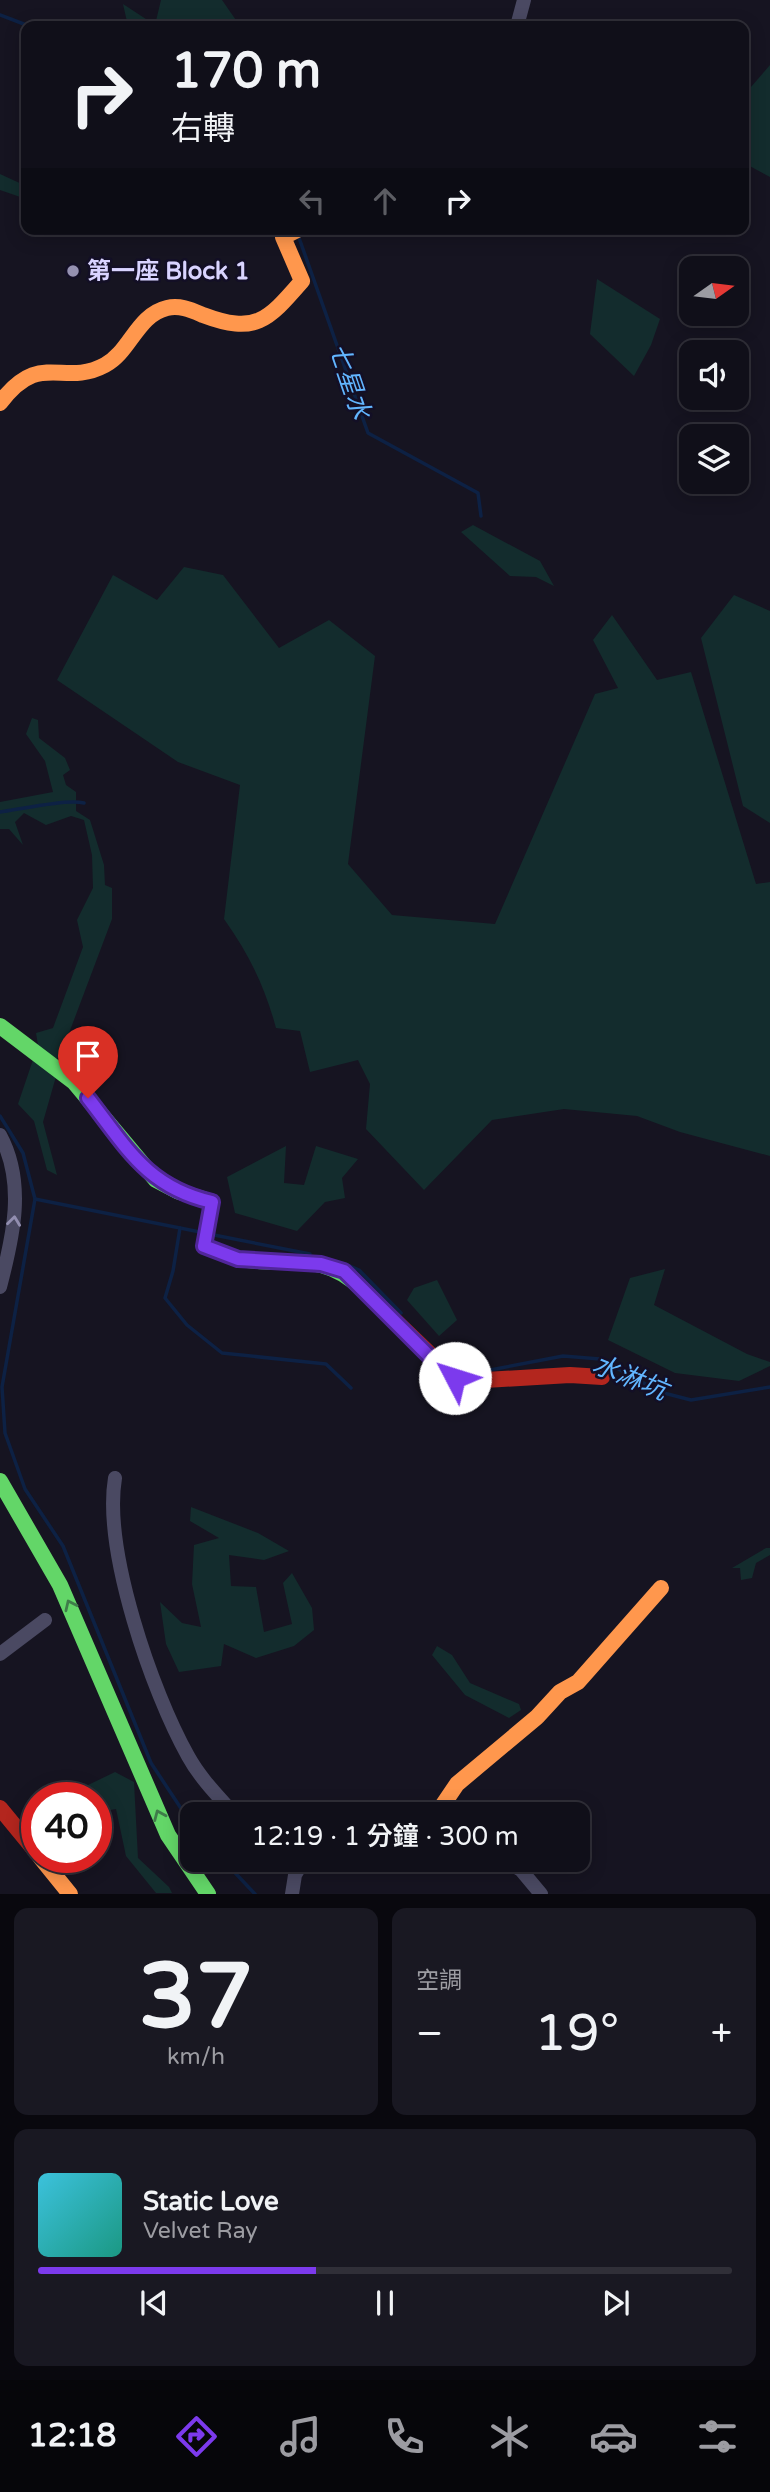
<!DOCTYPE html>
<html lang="zh-TW">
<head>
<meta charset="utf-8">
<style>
  body { margin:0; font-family:"Varela Round","Noto Sans TC",sans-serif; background:#191822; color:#f1f3f6; height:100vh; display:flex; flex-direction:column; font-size:26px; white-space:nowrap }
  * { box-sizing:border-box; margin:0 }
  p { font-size:23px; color:#9c9ca2 }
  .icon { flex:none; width:38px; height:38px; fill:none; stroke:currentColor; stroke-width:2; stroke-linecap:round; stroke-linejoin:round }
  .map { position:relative; height:1894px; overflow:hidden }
  .sheet { display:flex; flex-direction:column; gap:14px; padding:14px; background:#09080e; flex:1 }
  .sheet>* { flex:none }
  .top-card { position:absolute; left:21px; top:21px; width:728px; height:214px; border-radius:14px; box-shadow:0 4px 18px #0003,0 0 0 2px #302f38; background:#100f19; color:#f1f3f6; overflow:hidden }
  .needle { width:46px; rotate:76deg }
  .buttons { position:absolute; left:679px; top:256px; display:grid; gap:14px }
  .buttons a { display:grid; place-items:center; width:70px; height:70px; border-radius:14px; background:#100f19; box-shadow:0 4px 18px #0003,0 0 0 2px #302f38; font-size:35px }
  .speed { position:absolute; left:21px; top:1782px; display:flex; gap:14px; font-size:35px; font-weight:700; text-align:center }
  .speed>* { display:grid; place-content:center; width:91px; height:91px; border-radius:50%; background:#100f19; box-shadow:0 4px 18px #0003,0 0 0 2px #302f38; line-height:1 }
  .speed .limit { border:10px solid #d22; background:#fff; color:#111 }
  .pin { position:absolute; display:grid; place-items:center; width:60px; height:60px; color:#fff; margin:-72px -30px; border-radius:50% 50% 50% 0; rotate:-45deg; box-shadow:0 0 7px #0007 }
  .pin .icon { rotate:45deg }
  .me { position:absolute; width:77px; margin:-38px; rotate:310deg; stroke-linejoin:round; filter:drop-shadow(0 0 5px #0008) }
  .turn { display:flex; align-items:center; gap:24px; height:147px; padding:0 35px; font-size:32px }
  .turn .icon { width:91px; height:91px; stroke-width:2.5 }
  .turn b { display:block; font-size:49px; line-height:60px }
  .lanes { display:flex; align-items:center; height:66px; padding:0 35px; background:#0003; justify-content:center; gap:35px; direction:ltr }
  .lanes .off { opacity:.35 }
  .big { font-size:52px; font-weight:600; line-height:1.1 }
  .sheet .widget { flex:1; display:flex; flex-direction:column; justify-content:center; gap:10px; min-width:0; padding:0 24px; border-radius:14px; background:#191822 }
  .sheet .dial { align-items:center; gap:0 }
  .dial b { font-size:91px; line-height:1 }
  .song { display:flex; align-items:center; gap:21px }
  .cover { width:84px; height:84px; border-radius:10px; background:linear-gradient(135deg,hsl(190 70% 55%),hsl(170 70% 35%)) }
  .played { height:7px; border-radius:4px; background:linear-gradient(90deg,#7c3aed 40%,#302f38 40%) }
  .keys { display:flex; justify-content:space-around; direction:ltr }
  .heat { display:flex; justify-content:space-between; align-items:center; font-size:38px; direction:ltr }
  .sheet .tiles { flex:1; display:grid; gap:14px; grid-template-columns:1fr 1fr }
  .widget:last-child { grid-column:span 2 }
  .trip { position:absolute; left:180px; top:1802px; width:410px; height:70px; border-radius:14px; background:#100f19; box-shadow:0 4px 18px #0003,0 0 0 2px #302f38; font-weight:600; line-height:70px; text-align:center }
  .dock { display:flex; height:112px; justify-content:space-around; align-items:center; background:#06060a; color:#9c9ca2 }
  .dock .icon { width:49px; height:49px }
  .dock .active { color:#7c3aed }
  .dock b { font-size:32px; color:#f1f3f6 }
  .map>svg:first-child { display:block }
</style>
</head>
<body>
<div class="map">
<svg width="770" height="1894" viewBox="0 0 770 1894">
  <rect width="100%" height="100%" fill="#161421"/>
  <g fill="#132c2d">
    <path d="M161,0H222L240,26H128L123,4L155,25Z"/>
    <path d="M770,65V177L744,163V95Z"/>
    <path d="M0,174L26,186V199L0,190Z"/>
    <path d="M597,279L660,319L651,345L634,376L590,334Z"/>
    <path d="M473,525L540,561L554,586L536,577L510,576L461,532Z"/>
    <path d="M184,567L223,575L279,648L329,620L375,656L348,864L392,915L495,924L595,694L618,688L593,640L612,615L657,680L691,672L756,884L770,882V1156L680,1132L637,1116L564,1109L492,1120L424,1190L366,1129L370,1084L358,1060L310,1072L300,1031L276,1028C265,987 249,954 224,919L240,785L178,762L57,680L113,575L157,600Z"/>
    <path d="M734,595L770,611V823L743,806L701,638Z"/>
    <path d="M32,718L38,720L39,738L65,758L70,770L63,775L66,785L76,792V811L90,820L104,865L105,885L112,888V919L60,1057L50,1061L57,1073L43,1122L57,1175L47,1170L34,1121L18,1104L38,1045L36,1033L53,1028L83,947L77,920L93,888L92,855L84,820L71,816L46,825L24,813L15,822L23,845L9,829H0V802L53,792L45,761L26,734Z"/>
    <path d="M286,1146L284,1183L304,1185L316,1146L358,1159L342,1178L345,1198L325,1202L297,1231L235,1213L227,1177Z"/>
    <path d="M665,1269L654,1305L747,1354L770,1362V1366L739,1381L675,1373L608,1340L630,1278Z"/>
    <path d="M437,1280L457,1320L439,1336L407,1300L414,1288Z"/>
    <path d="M191,1507L258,1533L289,1551L264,1560L229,1555L231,1586L256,1587L264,1632L292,1624L283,1583L292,1573L312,1608L314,1630L294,1646L256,1658L224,1644L221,1666L179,1672L166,1644L160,1602L182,1623L201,1627L192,1584L194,1545L219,1538L190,1521Z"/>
    <path d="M766,1548H770V1555L756,1563L752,1578L741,1580L740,1568H732Z"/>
    <path d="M437,1646L452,1655L470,1683L519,1704L521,1710L509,1718L465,1695L432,1655Z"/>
    <path d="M115,1772L134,1782L138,1858L169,1887L172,1893H156L126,1856L116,1809L98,1812L96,1797H91L86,1786Z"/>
  </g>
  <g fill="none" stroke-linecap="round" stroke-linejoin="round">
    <g stroke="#0d2144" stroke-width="3.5">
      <path d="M0,15L29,26"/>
      <path d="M298,235L368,433L478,493L481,516"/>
      <path d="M0,812C21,809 66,799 84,803"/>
      <path d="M0,1116L23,1153L35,1199L2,1387L5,1433L25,1489L63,1546L151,1763L192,1825"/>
      <path d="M35,1199L200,1232"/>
      <path d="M180,1228L173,1271L165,1298L187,1325L222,1353L326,1364L351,1388"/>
      <path d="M214,1235L310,1254"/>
      <path d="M350,1266L359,1270L401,1313"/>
      <path d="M454,1364L476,1372"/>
      <path d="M490,1370L563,1356L600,1359L660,1392L691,1400L770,1387"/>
      <path d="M223,1860L255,1894"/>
    </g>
    <g stroke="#4a4962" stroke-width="14">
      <path d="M517,26L524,0"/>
      <path d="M0,1135C26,1183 13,1237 0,1287"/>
      <path d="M115,1478C103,1550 152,1692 188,1756C200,1778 218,1796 235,1815"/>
      <path d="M0,1654L45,1620"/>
      <path d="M505,1860L521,1870L541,1894"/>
      <path d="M292,1894L295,1875L304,1860"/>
    </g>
    <g stroke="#63d668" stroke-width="16">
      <path d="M0,1026L74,1082L156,1180L177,1191L212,1202L204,1246C215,1250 228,1257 240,1259C289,1267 322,1250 362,1289"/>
      <path d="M0,1481L60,1585L168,1835L208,1894"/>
    </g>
    <g stroke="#ff974d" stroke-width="16">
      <path d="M0,403C41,349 62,388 105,365C130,352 137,315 167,308C180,305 191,310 203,315C256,335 268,320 302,281L283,237L299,229"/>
      <path d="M436,1815L457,1784L537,1717L560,1692L578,1682L661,1588"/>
      <path d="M40,1857L70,1894"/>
    </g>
    <g stroke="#b3261e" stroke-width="16">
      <path d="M362,1289L455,1378L469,1381L570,1375L602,1377"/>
      <path d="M0,1808L37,1853"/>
    </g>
  </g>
  <defs><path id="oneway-chevron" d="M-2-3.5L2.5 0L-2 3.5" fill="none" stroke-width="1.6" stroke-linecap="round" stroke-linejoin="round" transform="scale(1.75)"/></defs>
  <use stroke="#928eb0" href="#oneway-chevron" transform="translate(14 1221) rotate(-83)"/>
  <g stroke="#3f7c4a">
    <use href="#oneway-chevron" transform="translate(70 1605) rotate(-115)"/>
    <use href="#oneway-chevron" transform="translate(159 1815) rotate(-113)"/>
  </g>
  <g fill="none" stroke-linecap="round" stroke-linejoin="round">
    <g stroke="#51269a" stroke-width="18">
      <path id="route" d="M88,1098C127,1148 147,1187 212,1202L204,1246L238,1259L321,1264L344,1271L446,1373L455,1378"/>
    </g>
    <use href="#route" stroke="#7c3aed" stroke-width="12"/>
  </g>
  <circle fill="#9591b1" stroke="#130f26" stroke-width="2.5" cx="73" cy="271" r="7"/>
  <g text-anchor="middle" stroke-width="5" stroke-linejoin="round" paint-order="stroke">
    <g font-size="24" font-weight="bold" fill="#d9d4ff" stroke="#130f26" text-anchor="start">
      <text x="87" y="279">第一座 Block 1</text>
    </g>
    <g font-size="26" font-style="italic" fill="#62b6ff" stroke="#130f26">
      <text transform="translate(350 381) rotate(71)" y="9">七星水</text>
      <text transform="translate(630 1377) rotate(22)" y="9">水淋坑</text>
    </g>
  </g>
</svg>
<div class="buttons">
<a><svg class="needle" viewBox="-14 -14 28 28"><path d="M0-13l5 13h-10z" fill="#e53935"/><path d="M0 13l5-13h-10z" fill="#9c9ca2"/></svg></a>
<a><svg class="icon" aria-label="sound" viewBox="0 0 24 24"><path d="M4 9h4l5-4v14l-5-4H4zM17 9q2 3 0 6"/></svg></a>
<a><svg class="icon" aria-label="layers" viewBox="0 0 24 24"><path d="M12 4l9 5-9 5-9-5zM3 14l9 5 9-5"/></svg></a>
</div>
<div class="speed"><div class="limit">40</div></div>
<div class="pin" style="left:88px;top:1098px;background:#d93025"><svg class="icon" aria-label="arrive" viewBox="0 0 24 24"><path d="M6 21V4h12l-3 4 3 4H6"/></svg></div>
<svg class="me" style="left:455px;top:1378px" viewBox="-20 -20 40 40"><circle r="19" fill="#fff"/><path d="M0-13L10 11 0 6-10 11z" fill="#7c3aed"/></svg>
<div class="trip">12:19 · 1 分鐘 · 300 m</div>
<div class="top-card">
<div class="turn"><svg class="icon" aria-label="right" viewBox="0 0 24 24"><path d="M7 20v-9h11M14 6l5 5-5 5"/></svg><div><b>170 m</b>右轉</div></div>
<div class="lanes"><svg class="icon off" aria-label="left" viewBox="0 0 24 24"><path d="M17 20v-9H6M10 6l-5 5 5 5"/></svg><svg class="icon off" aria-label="ahead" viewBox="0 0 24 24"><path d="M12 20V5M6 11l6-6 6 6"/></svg><svg class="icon" aria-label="right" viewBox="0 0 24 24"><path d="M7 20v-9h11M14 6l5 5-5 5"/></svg></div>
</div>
</div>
<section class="sheet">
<div class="tiles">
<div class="widget dial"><b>37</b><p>km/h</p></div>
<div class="widget"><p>空調</p>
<div class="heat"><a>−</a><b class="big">19°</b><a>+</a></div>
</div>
<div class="widget">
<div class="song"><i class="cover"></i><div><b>Static Love</b><p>Velvet Ray</p></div></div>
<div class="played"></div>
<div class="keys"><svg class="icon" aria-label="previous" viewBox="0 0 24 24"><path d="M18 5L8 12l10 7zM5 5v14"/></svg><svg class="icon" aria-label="pause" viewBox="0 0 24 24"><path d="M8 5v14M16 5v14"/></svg><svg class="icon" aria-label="next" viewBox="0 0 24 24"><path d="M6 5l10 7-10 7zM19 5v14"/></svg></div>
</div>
</div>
</section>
<nav class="dock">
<b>12:18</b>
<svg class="icon active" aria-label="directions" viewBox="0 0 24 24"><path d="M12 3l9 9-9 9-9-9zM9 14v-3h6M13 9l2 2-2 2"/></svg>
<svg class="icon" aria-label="music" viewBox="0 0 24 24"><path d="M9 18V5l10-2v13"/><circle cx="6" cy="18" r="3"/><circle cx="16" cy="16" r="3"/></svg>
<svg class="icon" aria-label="phone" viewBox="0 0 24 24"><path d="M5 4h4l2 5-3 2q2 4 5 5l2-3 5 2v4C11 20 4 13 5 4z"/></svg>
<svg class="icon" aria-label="climate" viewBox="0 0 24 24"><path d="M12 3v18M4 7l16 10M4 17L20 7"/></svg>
<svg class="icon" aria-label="car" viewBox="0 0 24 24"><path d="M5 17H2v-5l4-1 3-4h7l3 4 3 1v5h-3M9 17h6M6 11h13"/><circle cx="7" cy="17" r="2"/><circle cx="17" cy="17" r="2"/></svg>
<svg class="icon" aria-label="filters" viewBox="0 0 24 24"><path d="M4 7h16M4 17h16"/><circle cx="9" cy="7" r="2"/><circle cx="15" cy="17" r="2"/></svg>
</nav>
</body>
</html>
